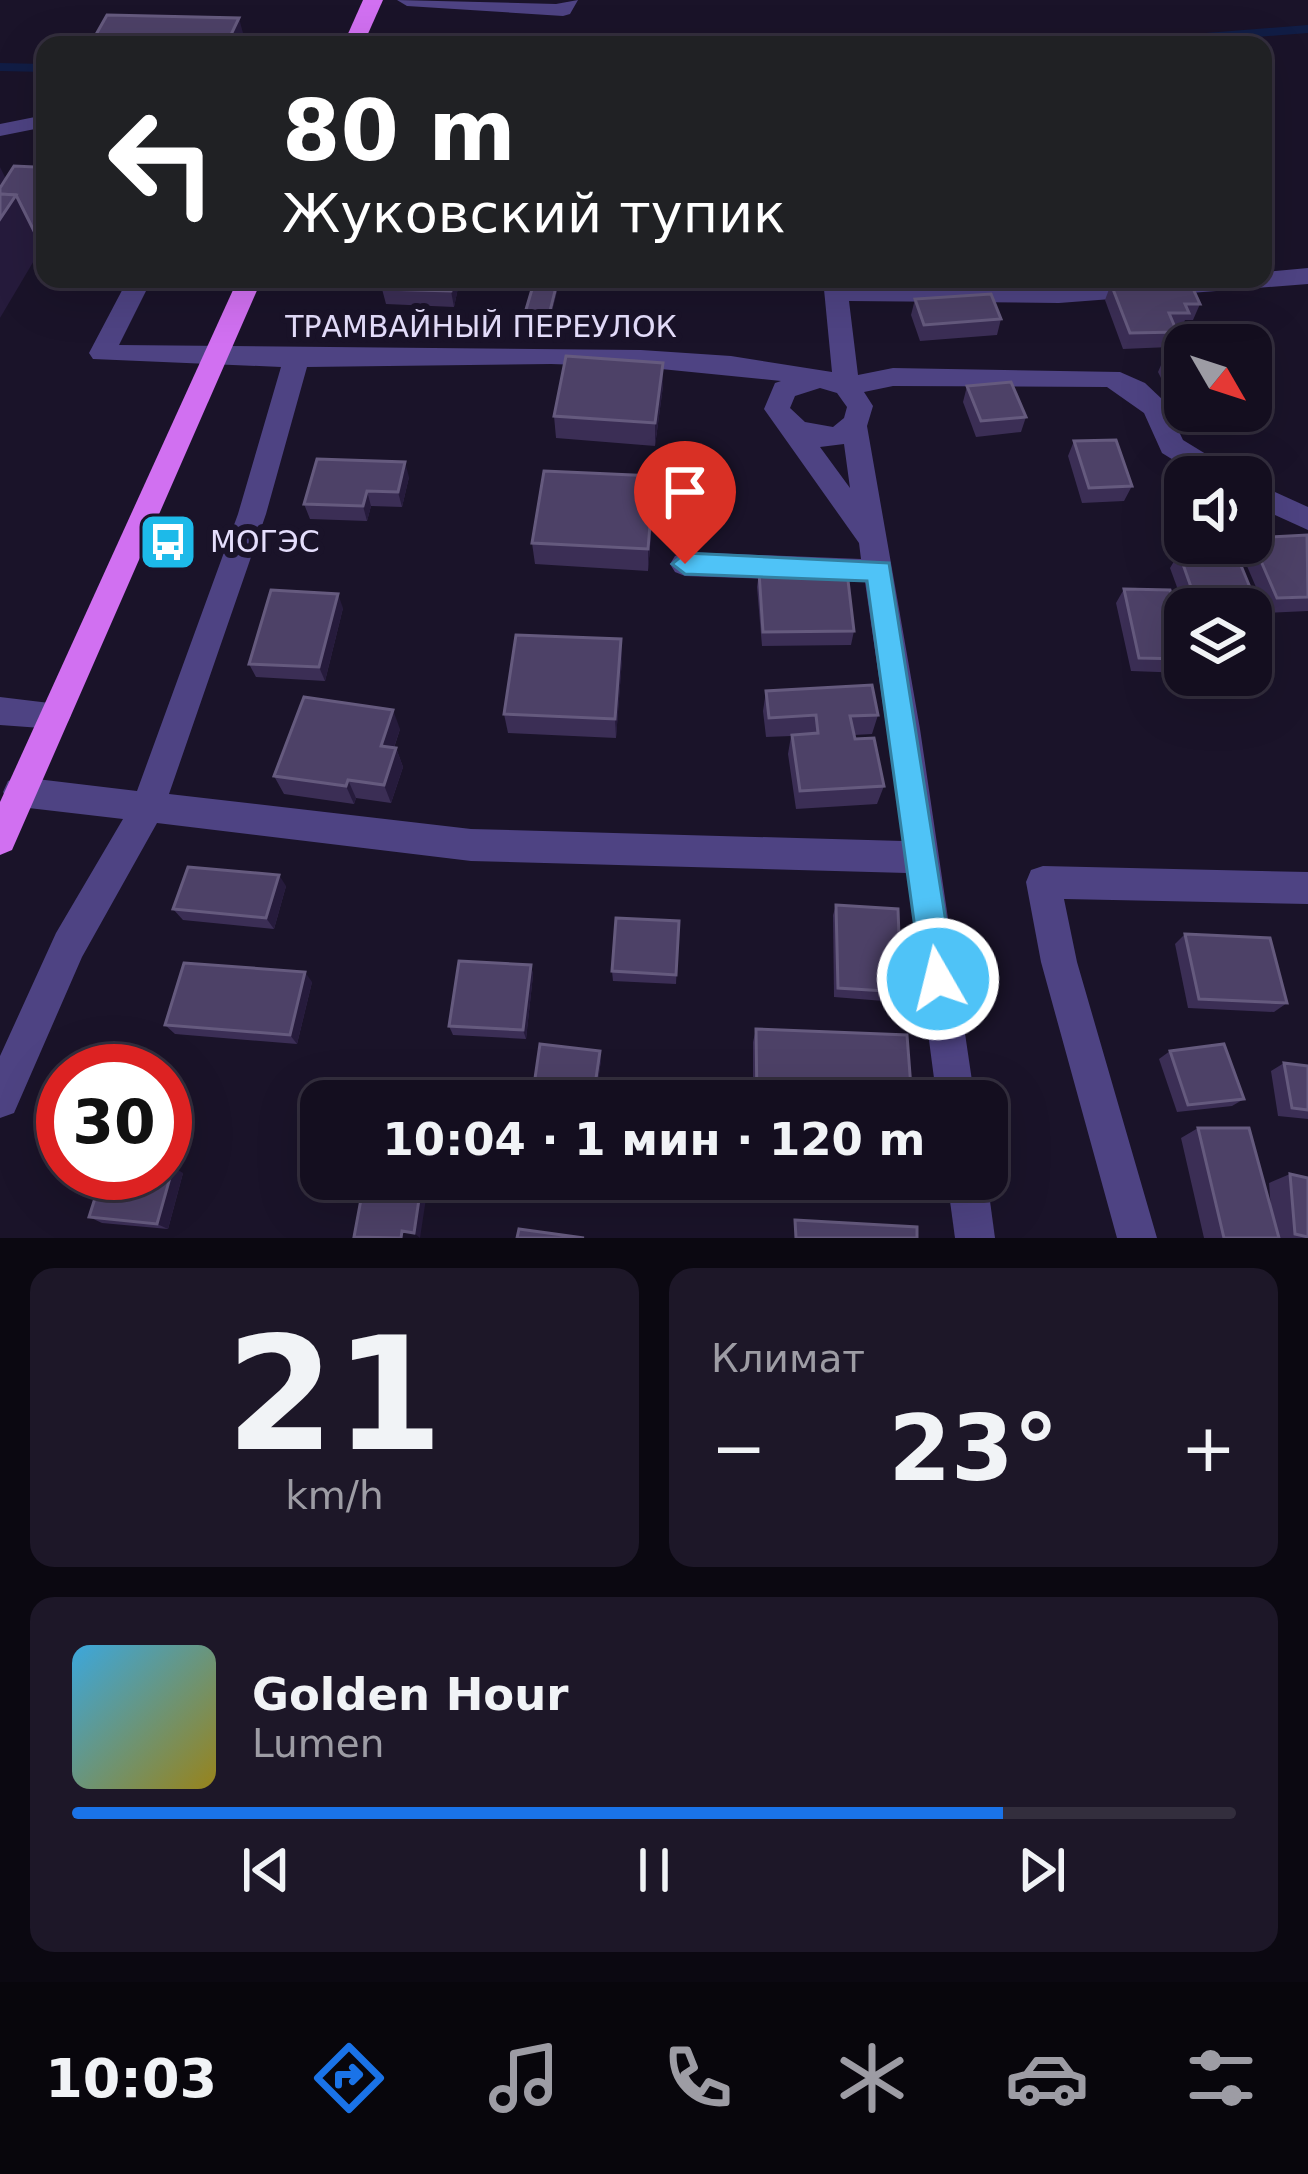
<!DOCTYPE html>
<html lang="ru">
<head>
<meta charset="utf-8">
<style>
  body { margin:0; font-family:"DejaVu Sans",sans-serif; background:#1d1728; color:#f1f3f6; height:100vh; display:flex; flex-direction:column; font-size:45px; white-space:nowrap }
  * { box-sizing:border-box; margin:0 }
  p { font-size:39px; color:#9d9ca4 }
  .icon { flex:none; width:66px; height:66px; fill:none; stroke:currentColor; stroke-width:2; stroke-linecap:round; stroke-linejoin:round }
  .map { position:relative; height:1238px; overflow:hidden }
  .panel { display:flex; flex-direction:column; gap:30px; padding:30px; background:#0b0811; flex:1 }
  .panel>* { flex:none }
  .top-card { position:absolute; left:36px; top:36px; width:1236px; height:252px; border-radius:24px; box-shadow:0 12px 48px #0002,0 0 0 3px #332e3d; background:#202124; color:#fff; overflow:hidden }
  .needle { width:78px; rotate:129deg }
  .controls { position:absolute; left:1164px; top:324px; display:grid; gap:24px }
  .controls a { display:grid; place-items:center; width:108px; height:108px; border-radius:24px; background:#140e1f; box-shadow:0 12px 48px #0002,0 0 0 3px #332e3d; font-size:60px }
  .speed { position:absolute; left:36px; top:1044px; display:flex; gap:24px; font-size:60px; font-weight:700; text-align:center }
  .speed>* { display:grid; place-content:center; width:156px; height:156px; border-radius:50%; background:#140e1f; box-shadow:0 12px 48px #0002,0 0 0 3px #332e3d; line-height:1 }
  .speed .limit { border:18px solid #d22; background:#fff; color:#111 }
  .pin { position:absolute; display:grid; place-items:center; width:102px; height:102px; color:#fff; margin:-123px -51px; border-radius:50% 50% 50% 0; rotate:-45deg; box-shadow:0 0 12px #0007 }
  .pin .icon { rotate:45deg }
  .me { position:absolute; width:132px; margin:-66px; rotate:352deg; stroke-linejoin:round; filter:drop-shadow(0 0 9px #0008) }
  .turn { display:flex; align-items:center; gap:42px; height:252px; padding:0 48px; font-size:54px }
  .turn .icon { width:156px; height:156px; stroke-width:2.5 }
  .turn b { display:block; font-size:84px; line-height:102px }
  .big { font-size:90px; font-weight:700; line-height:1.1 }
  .panel .card { flex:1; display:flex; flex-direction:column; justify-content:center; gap:18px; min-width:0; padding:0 42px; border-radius:24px; background:#1d1728 }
  .panel .dial { align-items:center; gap:0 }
  .dial b { font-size:156px; line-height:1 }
  .song { display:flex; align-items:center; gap:36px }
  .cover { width:144px; height:144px; border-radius:18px; background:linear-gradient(135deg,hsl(200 70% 55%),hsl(50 70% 35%)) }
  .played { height:12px; border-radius:6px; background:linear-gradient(90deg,#1a73e8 80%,#332e3d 80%) }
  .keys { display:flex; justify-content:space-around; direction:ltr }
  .heat { display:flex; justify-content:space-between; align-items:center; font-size:66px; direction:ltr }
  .panel .tiles { flex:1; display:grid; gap:30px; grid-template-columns:1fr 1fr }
  .card:last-child { grid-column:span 2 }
  .trip { position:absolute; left:300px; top:1080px; width:708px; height:120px; border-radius:24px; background:#140e1f; box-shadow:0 12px 48px #0002,0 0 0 3px #332e3d; font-weight:700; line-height:120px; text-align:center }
  .menu { display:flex; height:192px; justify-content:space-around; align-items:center; background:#08060c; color:#9d9ca4 }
  .menu .icon { width:84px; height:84px }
  .menu .selected { color:#1a73e8 }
  .menu b { font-size:54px; color:#f1f3f6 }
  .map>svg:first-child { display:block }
</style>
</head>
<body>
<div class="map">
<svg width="1308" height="1238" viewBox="0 0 1308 1238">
  <rect width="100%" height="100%" fill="#1a1329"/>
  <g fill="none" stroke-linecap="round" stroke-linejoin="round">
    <g stroke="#111d45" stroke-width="8">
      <path d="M1105,45L1308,29"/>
      <path d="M0,67L45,68"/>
    </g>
    <g fill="#4e4383" fill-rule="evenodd">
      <path d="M397,0L556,4L578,0L570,14L563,16L407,6Z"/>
      <path d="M820,37L827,39L830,45H810Z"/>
      <path d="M45,115V127L0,136V124Z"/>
      <path d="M1308,268V284L1059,303L849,301L858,375L893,368L1120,372L1145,383L1164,401L1183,440L1232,470L1236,477H1201L1162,453L1144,413L1107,387L893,386L864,392L873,406L867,426L920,729L975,1101H937L907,873L471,861L157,823L82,957L14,1113L0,1118V1056L56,933L123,819L20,807L8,803L3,792L8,781L20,777L137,791L238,514L281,367L93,359L89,353L128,279H152L119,345L641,350L731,356L832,372L823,279H847L848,285L1059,287L1164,279H1263V272ZM551,364L641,367L781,381L775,383L764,409L859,543L861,559L685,552L675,556L670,564L675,572L685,576L865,582L903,841L471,829L169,794L266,514L307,367ZM820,388L837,393L847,407L844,418L833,427L805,422L790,408L795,396ZM844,444L850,488L820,447Z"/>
      <path d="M1251,481L1308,507V530L1251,504Z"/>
      <path d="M0,697L66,705L71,715L66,725L55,729L0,725Z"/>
      <path d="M1043,866L1308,872V904L1064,899L1077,962L1157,1238H1117L1041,962L1026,882L1031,870Z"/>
      <path d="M947,1179H987L995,1238H955Z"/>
    </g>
    <g fill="#d170f1" fill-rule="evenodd">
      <path d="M363,0H383L363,45H343Z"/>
      <path d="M238,279H262L12,850L0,855V802Z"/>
    </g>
  </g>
  <g fill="#3b2e55">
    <path d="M243,33L238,45H96L94,38Z"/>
    <path d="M558,279V287L549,323L526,321L525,313Z"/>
    <path d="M459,283L454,307L386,304L382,289Z"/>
    <path d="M1111,284L1200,304L1193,320H1185L1181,329H1176L1177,332L1170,347L1123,349L1105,300Z"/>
    <path d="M915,299L1001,319L997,335L920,341L911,315Z"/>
    <path d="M1185,354V411L1178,412L1158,372L1165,356Z"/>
    <path d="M663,363V386L655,446L556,438L554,416Z"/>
    <path d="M967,386L1026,417L1021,432L976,437L963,402Z"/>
    <path d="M1074,441L1132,486L1124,501L1082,503L1068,456Z"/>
    <path d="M409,477L402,507L371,506L367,521L310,519L304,504Z"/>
    <path d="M654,498L648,571L535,564L532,543Z"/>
    <path d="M1251,538H1308V611L1267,613L1241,552L1247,543H1251Z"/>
    <path d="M1179,553L1256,602L1251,609H1185L1170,568Z"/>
    <path d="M759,572L854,631L851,645L762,646L757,587Z"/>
    <path d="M1124,589L1177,615H1185V673L1131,671L1116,603Z"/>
    <path d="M343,608L325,681L256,677L249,664Z"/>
    <path d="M622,659L616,738L508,733L504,714Z"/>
    <path d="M766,691L878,715L872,734L854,735L884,786L877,804L796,809L788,754L791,736L766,737L763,711Z"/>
    <path d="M400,729L394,748H396L403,767L391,803L356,798L354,804L284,794L274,776Z"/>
    <path d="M286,886L274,929L183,920L173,909Z"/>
    <path d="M836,905L901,992L896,1002L834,997L833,915Z"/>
    <path d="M679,921L676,984L613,981L612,971Z"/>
    <path d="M1185,934L1287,1003L1274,1012L1188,1008L1175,944Z"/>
    <path d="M531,965L533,975L526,1039L453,1035L449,1026Z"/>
    <path d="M312,982L297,1044L175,1034L165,1025Z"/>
    <path d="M756,1029L912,1101H753V1042Z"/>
    <path d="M1170,1051L1244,1099L1232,1106L1177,1112L1159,1059Z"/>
    <path d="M601,1060L595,1101L535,1099L533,1092Z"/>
    <path d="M1284,1063L1308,1066V1119L1278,1116L1271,1071Z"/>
    <path d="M1198,1128L1271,1210L1269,1183L1290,1174L1308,1238H1204L1181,1138Z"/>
    <path d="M183,1173L168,1229L102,1223L89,1217Z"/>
  </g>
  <g fill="#261b3c">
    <path d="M239,18L243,33L238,45H229L228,41Z"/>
    <path d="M0,167L10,187L0,202Z"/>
    <path d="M16,195L45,227V242L0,318V219Z"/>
    <path d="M454,279H458L459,283L454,307L451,291Z"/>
    <path d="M558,279V287L549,323V315Z"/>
    <path d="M663,363V386L655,446V423Z"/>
    <path d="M405,462L409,477L402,507L398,492Z"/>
    <path d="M654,476V498L648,571V549Z"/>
    <path d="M367,491L371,506L367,521L363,506Z"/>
    <path d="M338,594L343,608L325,681L319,667Z"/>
    <path d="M621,639L622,659L616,738L615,719Z"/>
    <path d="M393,710L400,729L388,765L381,746Z"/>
    <path d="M396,748L403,767L391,803L384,785Z"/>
    <path d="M348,780L356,798L354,804L346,786Z"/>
    <path d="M279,875L286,886L274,929L266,918Z"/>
    <path d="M531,965L533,975L526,1039L523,1030Z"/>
    <path d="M305,972L312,982L297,1044L290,1035Z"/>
    <path d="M600,1051L601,1060L595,1101H594Z"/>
    <path d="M173,1167L183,1173L168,1229L157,1224Z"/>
    <path d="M421,1186L427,1192L420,1238L414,1233Z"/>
  </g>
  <g fill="#4d4167" stroke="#655a7e" stroke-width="3">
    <path d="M107,15L239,18L228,41L94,38Z"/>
    <path d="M45,152V227L38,239L16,195L0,194V188L14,166L35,167Z"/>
    <path d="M0,194L16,195L0,219Z"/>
    <path d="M385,279H454L451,291L382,289Z"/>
    <path d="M535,279H558L549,315L525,313Z"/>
    <path d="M1190,282L1200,304H1185L1189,313H1169L1177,332L1130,333L1111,284Z"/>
    <path d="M991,294L1001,319L924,325L915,299Z"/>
    <path d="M1185,354V395L1165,356Z"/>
    <path d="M566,356L663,363L655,423L554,416Z"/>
    <path d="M1011,382L1026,417L981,421L967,386Z"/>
    <path d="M1116,440L1132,486L1089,488L1074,441Z"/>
    <path d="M317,459L405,462L398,492L367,491L363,506L304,504Z"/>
    <path d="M544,471L654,476L648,549L532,543Z"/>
    <path d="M1307,535L1308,597L1277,598L1251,538Z"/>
    <path d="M1235,551L1256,602L1197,604L1179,553Z"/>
    <path d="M759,572H847L854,631L763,632Z"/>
    <path d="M1124,589L1170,590L1177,615H1185V659L1139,658Z"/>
    <path d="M271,590L338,594L319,667L249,664Z"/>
    <path d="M516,635L621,639L615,719L504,714Z"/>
    <path d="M872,685L878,715L850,716L855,739L874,738L884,786L800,791L792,735L818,733L816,715L769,718L766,691Z"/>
    <path d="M304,697L393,710L381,746L396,748L384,785L348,780L346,786L274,776Z"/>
    <path d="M188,867L279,875L266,918L173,909Z"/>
    <path d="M836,905L898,909L901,992L838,988Z"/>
    <path d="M616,918L679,921L676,975L612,971Z"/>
    <path d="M1185,934L1270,938L1287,1003L1199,999Z"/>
    <path d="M459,961L531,965L523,1030L449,1026Z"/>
    <path d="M184,963L305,972L290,1035L165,1025Z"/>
    <path d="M756,1029L907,1035L912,1101H757Z"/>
    <path d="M540,1044L600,1051L593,1099L533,1092Z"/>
    <path d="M1224,1044L1244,1099L1188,1105L1170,1051Z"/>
    <path d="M1284,1063L1308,1066V1110L1292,1108Z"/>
    <path d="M1198,1128H1249L1279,1238H1224Z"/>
    <path d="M165,1166L173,1167L157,1224L89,1217L103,1173H165Z"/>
    <path d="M1290,1174L1308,1178V1237L1295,1234Z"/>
    <path d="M364,1183L421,1186L414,1233L402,1231L401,1238L354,1237Z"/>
    <path d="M795,1220L917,1227V1238H796Z"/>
    <path d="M519,1229L584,1238H517Z"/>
  </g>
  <path fill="#4fc3f7" stroke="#337fa1" stroke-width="3" d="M685,553L889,563L955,979L950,991L938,996L927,991L922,979L867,581L685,574L672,564Z"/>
  <defs>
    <g id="bus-square" transform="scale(3)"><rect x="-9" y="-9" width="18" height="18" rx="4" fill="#1dbae9" stroke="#1a1329"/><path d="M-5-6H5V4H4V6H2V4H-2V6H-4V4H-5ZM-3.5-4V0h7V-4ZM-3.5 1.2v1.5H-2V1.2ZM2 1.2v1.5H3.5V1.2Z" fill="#fff"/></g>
  </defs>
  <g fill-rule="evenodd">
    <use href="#bus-square" x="168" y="542"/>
  </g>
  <g text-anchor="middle" stroke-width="12" stroke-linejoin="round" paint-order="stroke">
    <g font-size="30" fill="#e5defc" stroke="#1a1329">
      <text x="481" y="337">ТРАМВАЙНЫЙ ПЕРЕУЛОК</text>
    </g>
    <g font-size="30" fill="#e5defc" stroke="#1a1329" text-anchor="start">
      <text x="210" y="552">МОГЭС</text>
    </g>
  </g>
</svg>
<div class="controls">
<a><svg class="needle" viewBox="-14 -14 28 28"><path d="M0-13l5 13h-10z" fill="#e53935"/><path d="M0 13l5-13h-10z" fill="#9d9ca4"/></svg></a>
<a><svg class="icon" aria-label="sound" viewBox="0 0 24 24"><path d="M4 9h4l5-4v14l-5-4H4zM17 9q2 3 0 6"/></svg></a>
<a><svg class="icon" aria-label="layers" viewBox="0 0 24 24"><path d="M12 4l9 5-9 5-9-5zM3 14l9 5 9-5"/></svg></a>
</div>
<div class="speed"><div class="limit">30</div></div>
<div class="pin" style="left:685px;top:564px;background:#d93025"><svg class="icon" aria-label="arrive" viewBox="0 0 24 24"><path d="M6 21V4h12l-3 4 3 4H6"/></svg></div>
<svg class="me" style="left:938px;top:979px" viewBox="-20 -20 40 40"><circle r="17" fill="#4fc3f7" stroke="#fff" stroke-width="3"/><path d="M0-11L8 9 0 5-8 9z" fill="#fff"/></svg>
<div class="trip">10:04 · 1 мин · 120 m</div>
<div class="top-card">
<div class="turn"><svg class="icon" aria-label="left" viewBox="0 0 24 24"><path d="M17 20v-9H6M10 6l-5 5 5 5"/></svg><div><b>80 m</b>Жуковский тупик</div></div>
</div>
</div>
<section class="panel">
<div class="tiles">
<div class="card dial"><b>21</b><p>km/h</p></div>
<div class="card"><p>Климат</p>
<div class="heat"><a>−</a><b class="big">23°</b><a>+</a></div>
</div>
<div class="card">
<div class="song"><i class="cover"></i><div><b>Golden Hour</b><p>Lumen</p></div></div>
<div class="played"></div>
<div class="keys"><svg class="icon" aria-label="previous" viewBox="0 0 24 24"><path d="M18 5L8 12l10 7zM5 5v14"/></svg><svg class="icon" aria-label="pause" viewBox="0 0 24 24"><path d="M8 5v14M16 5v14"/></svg><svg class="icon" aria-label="next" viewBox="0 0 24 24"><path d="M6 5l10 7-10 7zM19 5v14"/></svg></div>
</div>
</div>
</section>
<nav class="menu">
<b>10:03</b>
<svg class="icon selected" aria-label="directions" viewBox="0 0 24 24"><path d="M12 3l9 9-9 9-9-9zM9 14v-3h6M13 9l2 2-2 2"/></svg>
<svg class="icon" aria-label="music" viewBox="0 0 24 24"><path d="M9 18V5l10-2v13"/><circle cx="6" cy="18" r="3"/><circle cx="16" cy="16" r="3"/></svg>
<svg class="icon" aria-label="phone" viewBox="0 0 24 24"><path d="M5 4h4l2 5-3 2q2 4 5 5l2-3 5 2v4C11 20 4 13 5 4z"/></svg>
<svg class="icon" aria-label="climate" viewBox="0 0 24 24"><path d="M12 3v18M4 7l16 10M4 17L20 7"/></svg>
<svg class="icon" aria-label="car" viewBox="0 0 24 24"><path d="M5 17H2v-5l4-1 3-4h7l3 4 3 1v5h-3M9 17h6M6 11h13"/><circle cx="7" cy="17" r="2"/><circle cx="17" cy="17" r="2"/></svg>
<svg class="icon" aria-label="filters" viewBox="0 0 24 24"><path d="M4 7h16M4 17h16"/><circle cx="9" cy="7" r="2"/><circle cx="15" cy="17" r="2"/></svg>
</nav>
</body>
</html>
